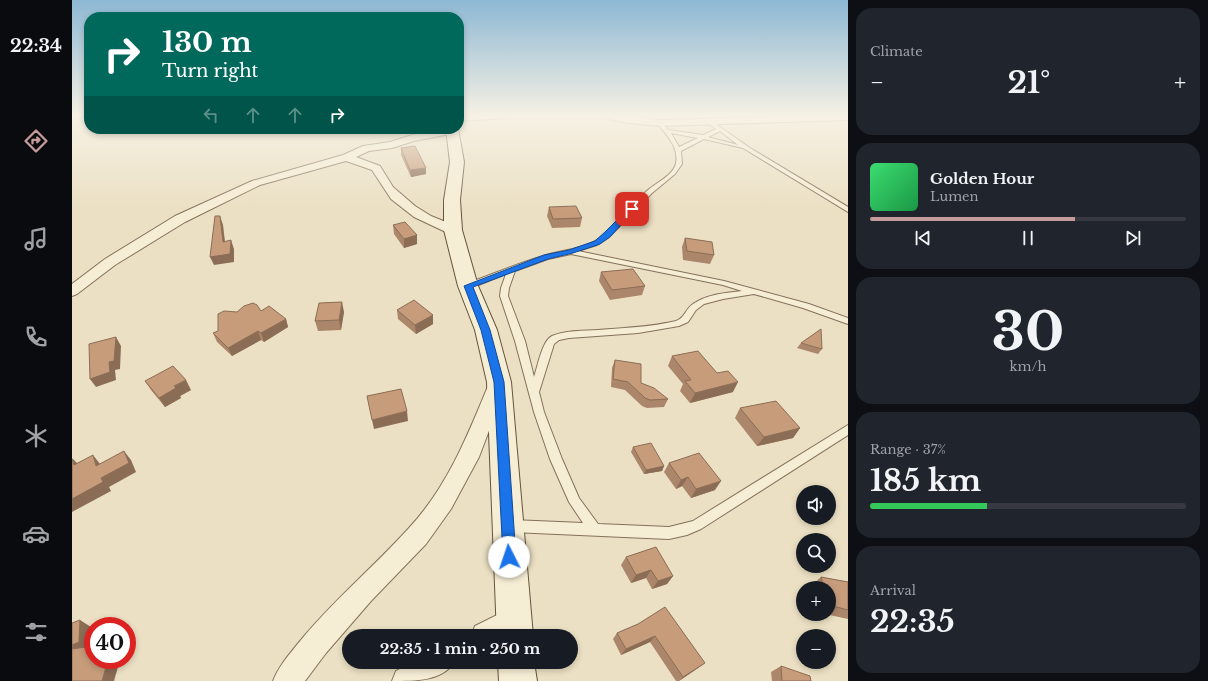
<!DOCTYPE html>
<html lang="en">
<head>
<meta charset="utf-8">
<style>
  body { margin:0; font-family:"Libre Baskerville",serif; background:#20242c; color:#f1f3f6; height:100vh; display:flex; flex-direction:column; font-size:15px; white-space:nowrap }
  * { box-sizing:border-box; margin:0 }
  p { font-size:13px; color:#9ea1a6 }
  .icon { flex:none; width:22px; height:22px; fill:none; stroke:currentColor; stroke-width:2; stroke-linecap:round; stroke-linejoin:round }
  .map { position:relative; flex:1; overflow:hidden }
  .drawer { display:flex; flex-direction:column; gap:8px; padding:8px; background:#0d0f14; width:360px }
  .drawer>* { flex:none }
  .top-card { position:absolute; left:12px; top:12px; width:380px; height:122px; border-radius:16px; box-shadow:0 2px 6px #0003; background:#00695c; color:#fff; overflow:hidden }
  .controls { position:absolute; left:724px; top:485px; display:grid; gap:8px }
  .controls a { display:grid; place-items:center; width:40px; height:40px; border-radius:50%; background:#171b24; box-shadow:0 2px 6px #0003; font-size:20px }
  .speed { position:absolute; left:12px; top:617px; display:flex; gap:8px; font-size:20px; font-weight:700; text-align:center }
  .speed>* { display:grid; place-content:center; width:52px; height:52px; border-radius:50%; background:#171b24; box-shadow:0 2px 6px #0003; line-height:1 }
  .speed .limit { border:6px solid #d22; background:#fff; color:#111 }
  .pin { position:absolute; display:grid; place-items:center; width:34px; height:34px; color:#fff; margin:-17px; border-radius:8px; box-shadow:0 2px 6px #0006 }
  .me { position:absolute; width:44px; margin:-22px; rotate:356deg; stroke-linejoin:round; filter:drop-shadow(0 0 3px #0008) }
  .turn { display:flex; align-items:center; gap:14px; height:84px; padding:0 12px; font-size:18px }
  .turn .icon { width:52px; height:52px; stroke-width:2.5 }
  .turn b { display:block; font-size:28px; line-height:34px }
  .lanes { display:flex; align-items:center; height:38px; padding:0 12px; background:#0003; justify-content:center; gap:20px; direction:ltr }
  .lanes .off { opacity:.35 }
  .big { font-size:30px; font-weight:800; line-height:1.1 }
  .drawer .widget { flex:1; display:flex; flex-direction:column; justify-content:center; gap:6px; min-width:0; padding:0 14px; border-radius:16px; background:#20242c }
  .drawer .dial { align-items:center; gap:0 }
  .dial b { font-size:52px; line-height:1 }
  .song { display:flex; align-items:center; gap:12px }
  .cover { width:48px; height:48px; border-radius:6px; background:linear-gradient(135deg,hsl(140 70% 55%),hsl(140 70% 35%)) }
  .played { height:4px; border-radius:2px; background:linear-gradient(90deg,#c59b9c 65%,#363941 65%) }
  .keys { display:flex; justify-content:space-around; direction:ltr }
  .heat { display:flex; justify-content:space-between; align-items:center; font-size:22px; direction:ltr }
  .charge { height:6px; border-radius:3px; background:linear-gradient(90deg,#34c759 37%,#363941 0) }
  .trip { position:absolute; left:270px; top:629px; width:236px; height:40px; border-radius:20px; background:#171b24; box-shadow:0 2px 6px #0003; font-weight:800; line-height:40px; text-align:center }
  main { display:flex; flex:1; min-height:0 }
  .tab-bar { display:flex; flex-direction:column; width:72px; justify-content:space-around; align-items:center; background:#090b0e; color:#9ea1a6 }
  .tab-bar .icon { width:28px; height:28px }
  .tab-bar .on { color:#c59b9c }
  .tab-bar b { font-size:18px; color:#f1f3f6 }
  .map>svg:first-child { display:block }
</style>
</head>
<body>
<main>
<nav class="tab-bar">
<b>22:34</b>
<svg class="icon on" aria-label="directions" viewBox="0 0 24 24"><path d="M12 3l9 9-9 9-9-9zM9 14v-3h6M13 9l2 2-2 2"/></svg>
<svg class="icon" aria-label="music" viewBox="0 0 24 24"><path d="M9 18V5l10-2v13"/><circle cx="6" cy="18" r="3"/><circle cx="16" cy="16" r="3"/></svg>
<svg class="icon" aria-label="phone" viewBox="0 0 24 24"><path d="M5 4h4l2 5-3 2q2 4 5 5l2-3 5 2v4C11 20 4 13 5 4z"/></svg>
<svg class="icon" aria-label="climate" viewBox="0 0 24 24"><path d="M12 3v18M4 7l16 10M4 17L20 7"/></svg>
<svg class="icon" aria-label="car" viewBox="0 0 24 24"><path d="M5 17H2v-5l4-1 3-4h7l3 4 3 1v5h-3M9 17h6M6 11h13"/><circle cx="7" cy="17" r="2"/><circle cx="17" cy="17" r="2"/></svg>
<svg class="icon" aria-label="filters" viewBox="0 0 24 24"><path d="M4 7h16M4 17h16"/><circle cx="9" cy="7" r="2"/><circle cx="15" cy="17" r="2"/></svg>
</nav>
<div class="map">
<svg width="776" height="681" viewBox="0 0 776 681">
  <rect width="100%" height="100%" fill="#ebe0c3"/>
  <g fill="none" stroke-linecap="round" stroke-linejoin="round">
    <g stroke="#84715b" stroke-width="2">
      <path id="lane" d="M638,120L678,148L776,207V212L671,148L632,139L609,151L610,164L603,174L580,193L536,238L525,245L506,251L652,281L737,304L776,318V324L731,308L682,294L651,299L632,304L624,310L616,322L607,326L566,333L497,338L487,340L482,344L467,392L472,412L490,459L507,498L526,524L597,527L621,521L776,425V435L629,529L615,535L597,539L440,532L436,530L434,526L436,522L440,520L511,523L497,502L478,459L462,412L443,341L428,296L429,288L434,274L399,288H393L392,286L393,284C419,275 444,264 471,256C488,250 507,250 523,241C544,229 558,206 576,190C584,183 602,175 604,163C607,147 594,134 585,123L586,122H590L596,130L631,135L644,129L636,123L635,122ZM648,131L666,145L636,137ZM599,133L626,138L607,147ZM499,254L651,285L670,291C654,293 635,294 621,304C614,308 613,318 604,321C579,327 552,328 526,330C511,331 494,330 480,336C470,341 466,366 462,377L453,341L436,296L437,288L443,271L476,259Z"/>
    </g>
    <g stroke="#84715b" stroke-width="2">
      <g id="street">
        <path d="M387,115H441L436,118L387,121Z"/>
        <path d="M527,115H547L588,120L776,115V120L588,126C576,125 535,122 527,115Z"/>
        <path d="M375,129H384L385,131L383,133L342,141L320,148L297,151L284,157L308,166L321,187L343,206L359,216L386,227L388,230L386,233H376L342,217L319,199L300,170L274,161L188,185L113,222L43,265L5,294L0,296V284L33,259L103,216L180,181L271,155L291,146L318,142L340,135Z"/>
        <path d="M425,379L432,381L434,386L407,457L379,509L354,544L299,601L254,653L233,681H201C206,668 215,657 224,646C258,603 300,569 337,528C375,487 395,437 416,386L418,381Z"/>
        <path d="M441,607L450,611L454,620L450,629L439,636H399L403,626Z"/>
        <path d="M340,662H382C371,681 343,681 320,681L324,671Z"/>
      </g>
    </g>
    <g stroke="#65533e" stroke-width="2">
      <g id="secondary">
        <path d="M374,129H386L392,162L388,200L390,230L406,286L425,330L439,382L461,636H425L415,382L403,330L386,286L372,230V200L378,162Z"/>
        <path d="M426,662H462L465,681H427Z"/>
      </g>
    </g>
    <use href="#lane" fill="#f6edd5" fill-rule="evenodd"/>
    <use href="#street" fill="#f6edd5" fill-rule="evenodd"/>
    <use href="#secondary" fill="#f6edd5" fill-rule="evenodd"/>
  </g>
  <g fill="#ab866a">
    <path d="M329,148L354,174L339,177L329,155Z"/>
    <path d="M477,207L510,218L508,227L480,228L475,216Z"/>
    <path d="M321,225L345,235V244L332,248L322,234Z"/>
    <path d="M613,238L642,255L638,264L611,260L610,247Z"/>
    <path d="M529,272L573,286L570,295L538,300L527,281Z"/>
    <path d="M325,310L361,315V324L344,334L326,319Z"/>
    <path d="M189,311L214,319L216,327L192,342L189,340L160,356L145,342L141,333L146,331L165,312Z"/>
    <path d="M272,312L269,330L246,331L243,321Z"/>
    <path d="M729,343L750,349L746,354L725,348Z"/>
    <path d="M600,356L661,392L618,403L608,391L611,384L596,366Z"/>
    <path d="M543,360L569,383L596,399L592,407L575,408L570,406L553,390L539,387L540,368Z"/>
    <path d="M73,381L119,390L108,396L109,398L93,407L79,390Z"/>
    <path d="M668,408L728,428L721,438L685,446L663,418Z"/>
    <path d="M561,447L592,466L590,471L572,474L559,452Z"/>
    <path d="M597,463L643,490L619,498L610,486L604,489L592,472Z"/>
    <path d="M554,557L601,576L595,584L580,589L574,578L559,583L549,565Z"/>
    <path d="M749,577L776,582V619L753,614H757V588H741L740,585Z"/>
    <path d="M566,624L633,663L626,668L607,681H604L578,642L549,655L541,639L545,633Z"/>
    <path d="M709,666L739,681H700L699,672Z"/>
  </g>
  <g fill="#8b6d56">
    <path d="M354,168V174L339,177L338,170Z"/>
    <path d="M148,216L151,225L154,250L151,242Z"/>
    <path d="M345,235V244L332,248V239Z"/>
    <path d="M159,240L162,249V262L142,265L138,257Z"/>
    <path d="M270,302L272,312L269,330L267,320Z"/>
    <path d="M361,315V324L344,334L343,325Z"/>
    <path d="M214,319L216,327L192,342L189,333Z"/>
    <path d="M186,331L189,340L160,356L156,348Z"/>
    <path d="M44,337L49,346L48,369L43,370L44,380L24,387L18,379L37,362Z"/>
    <path d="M114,380L119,390L108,396L109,398L93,407L87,398L102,386Z"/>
    <path d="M666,382L661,392L618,403L623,393Z"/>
    <path d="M335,411L336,421L302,429L300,420Z"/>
    <path d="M728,428L721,438L685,446L692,437Z"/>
    <path d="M52,451L59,460L64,472L37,487L39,491L0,512V499L29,478Z"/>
    <path d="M21,455L28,464L24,466Z"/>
    <path d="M0,458L8,466L2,465Z"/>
    <path d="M592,466L590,471L572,474L574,470Z"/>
    <path d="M616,477L610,486L604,489L609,480Z"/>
    <path d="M649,481L643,490L619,498L624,489Z"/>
    <path d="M579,570L574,578L559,583L564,575Z"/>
    <path d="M601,576L595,584L580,589L586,581Z"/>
    <path d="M8,620L19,627L18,648L0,656V645Z"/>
    <path d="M583,636L578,642L549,655L554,649Z"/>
    <path d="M36,660H48L42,681H30Z"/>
    <path d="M633,663L626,668L607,681L611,677Z"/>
  </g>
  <g fill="#c79c7b" stroke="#8b6d56">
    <path d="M343,146L354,168L338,170L329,148Z"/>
    <path d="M504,206L510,218L481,219L477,207Z"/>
    <path d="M143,216H148L151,242L159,240L158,254L138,257Z"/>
    <path d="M333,222L345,235L332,239L321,225Z"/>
    <path d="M613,238L640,242L642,255L615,251Z"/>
    <path d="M561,269L573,286L540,290L529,272Z"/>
    <path d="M342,300L361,315L343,325L325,310Z"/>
    <path d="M270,302L267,320L243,321L247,303Z"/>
    <path d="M181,303L185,305L189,311L197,306L214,319L189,333L186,331L156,348L141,333L146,331V314L152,311L165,312L172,306Z"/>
    <path d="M749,329L750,349L729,343Z"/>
    <path d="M44,337L42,361L37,362L38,372L18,379L17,344Z"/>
    <path d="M626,351L645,373L656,371L666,382L623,393L613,381L619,380L600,356Z"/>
    <path d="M543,360L569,364V383L582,388L596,399L578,400L573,398L556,382L541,379Z"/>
    <path d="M101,366L114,380L102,386L104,388L87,398L73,381Z"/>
    <path d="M329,389L335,411L300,420L295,396Z"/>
    <path d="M704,401L728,428L692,437L668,408Z"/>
    <path d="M579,443L592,466L574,470L561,447Z"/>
    <path d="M52,451L57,463L29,478L31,482L0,499V459L2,465L21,455L24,466Z"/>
    <path d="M627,453L649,481L624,489L616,477L609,480L597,463Z"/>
    <path d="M584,547L601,576L586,581L579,570L564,575L554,557Z"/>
    <path d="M749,577L776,582V610L757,605V588H752Z"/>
    <path d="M593,607L633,663L611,677L583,636L554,649L545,633L566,624Z"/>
    <path d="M8,620L7,642L0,645V623Z"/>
    <path d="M21,646V660H36L30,681H0V649Z"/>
    <path d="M709,666L738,676L739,681H710Z"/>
  </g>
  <linearGradient id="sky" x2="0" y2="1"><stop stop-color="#8db8d4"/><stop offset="0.55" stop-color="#f6f1e4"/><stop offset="1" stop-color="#f6f1e4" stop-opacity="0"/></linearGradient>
  <rect width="776" height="210" fill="url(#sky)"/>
  <path fill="#1a73e8" stroke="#114b97" d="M557,208L563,209L539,236L528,244L501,253L476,259L401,287L418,330L432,382L444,557L442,562L437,564L432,562L431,557L422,382L409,330L392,286L472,255L497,250L523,241L533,232Z"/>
</svg>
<div class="controls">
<a><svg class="icon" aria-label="sound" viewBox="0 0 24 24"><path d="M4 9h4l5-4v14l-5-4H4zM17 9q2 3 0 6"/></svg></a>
<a><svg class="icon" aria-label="search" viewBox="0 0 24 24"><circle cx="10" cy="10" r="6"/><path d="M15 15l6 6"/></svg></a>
<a>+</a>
<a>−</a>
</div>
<div class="speed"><div class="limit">40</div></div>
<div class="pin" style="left:560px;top:209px;background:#d93025"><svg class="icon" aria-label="arrive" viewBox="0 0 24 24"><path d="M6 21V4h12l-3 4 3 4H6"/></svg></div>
<svg class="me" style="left:437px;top:557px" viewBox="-20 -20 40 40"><circle r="19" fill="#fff"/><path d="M0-13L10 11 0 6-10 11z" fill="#1a73e8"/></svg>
<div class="trip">22:35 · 1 min · 250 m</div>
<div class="top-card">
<div class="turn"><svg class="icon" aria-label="right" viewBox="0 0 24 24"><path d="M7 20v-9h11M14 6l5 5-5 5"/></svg><div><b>130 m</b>Turn right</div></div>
<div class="lanes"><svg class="icon off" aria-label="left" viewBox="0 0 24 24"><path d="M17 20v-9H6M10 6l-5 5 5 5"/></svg><svg class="icon off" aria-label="ahead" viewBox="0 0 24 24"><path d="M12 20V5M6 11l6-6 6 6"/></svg><svg class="icon off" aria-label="ahead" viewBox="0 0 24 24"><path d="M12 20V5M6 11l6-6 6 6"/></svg><svg class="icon" aria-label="right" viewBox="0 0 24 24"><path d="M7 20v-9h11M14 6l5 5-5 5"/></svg></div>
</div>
</div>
<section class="drawer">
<div class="widget"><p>Climate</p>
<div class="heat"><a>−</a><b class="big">21°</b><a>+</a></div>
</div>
<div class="widget">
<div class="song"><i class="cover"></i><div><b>Golden Hour</b><p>Lumen</p></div></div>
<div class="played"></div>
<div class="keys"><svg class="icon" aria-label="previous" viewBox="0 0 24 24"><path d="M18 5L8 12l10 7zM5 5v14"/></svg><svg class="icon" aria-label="pause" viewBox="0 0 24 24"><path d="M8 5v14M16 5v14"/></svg><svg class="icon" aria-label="next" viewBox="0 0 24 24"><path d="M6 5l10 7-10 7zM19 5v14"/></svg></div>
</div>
<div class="widget dial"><b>30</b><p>km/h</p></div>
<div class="widget"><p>Range · 37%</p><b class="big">185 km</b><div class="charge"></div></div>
<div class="widget"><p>Arrival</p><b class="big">22:35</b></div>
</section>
</main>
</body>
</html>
